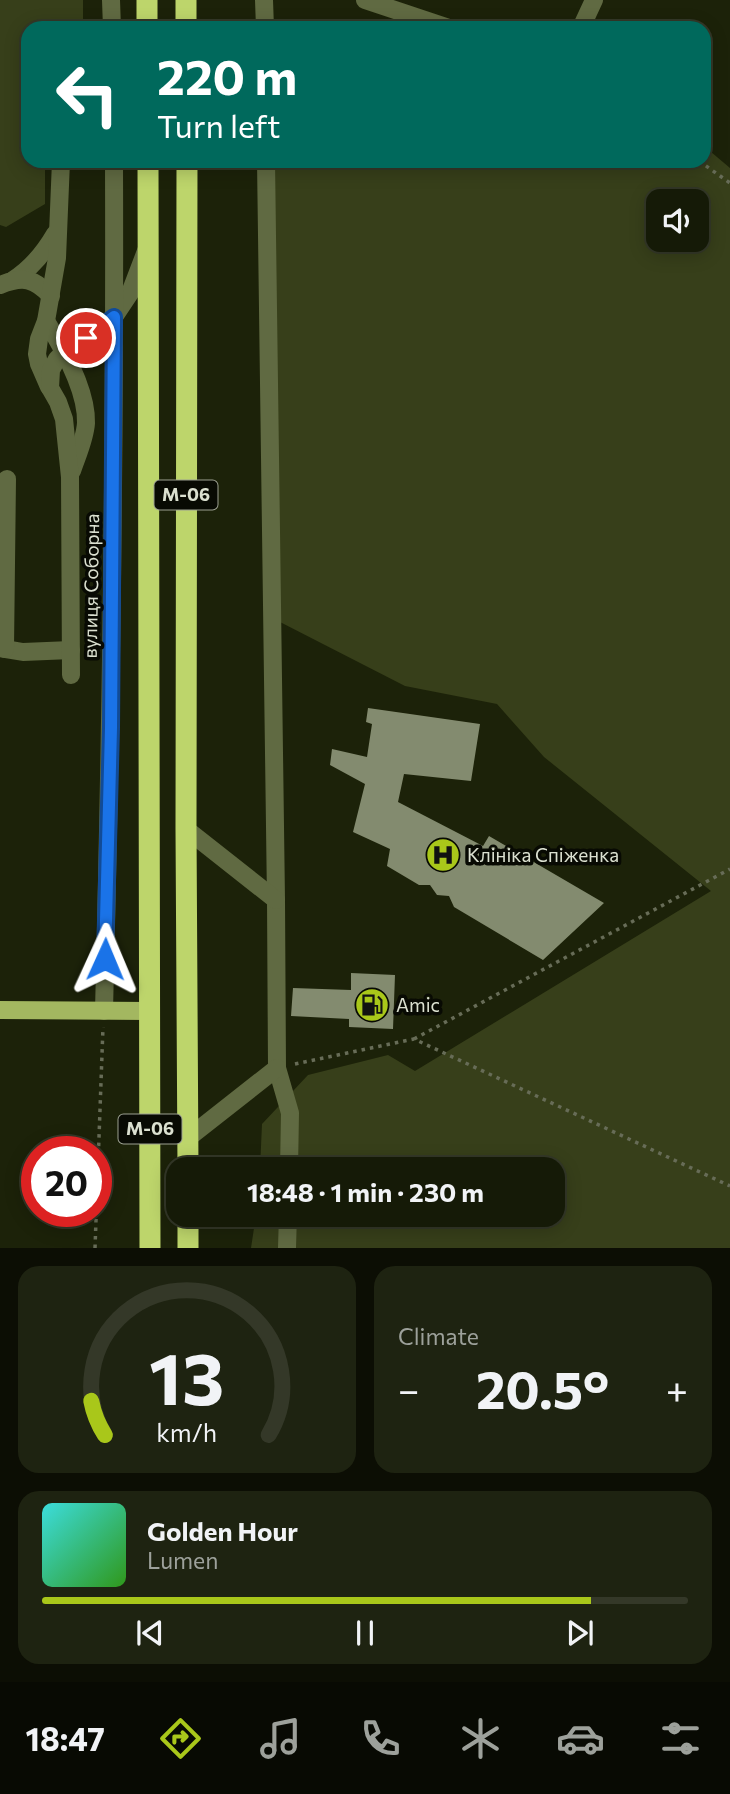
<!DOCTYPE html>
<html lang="en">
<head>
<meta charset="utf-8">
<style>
  body { margin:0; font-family:Commissioner,sans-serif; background:#1e2311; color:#f1f3f6; height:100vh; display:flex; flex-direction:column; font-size:26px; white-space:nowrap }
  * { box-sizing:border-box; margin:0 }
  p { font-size:23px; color:#9da19b }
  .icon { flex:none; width:38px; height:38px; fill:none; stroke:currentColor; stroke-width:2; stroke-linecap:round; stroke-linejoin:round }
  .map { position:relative; height:1248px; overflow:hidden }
  .drawer { display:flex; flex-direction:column; gap:18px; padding:18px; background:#0c0e04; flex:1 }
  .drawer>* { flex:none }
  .hud { position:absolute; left:21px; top:21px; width:690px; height:147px; border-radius:21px; box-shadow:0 4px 18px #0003,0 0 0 2px #343828; background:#00695c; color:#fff; overflow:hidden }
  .tools { position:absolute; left:646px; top:189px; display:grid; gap:14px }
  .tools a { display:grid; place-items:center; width:63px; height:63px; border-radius:14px; background:#151a07; box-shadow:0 4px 18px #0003,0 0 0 2px #343828; font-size:35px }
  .speed { position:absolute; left:21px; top:1136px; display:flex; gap:14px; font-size:35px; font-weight:700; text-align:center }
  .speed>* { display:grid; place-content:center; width:91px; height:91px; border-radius:50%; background:#151a07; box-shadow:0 4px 18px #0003,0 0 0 2px #343828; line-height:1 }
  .speed .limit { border:10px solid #d22; background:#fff; color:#111 }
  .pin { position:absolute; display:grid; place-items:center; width:60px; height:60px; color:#fff; margin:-30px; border:4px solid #fff; border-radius:50%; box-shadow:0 2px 7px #0007 }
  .me { position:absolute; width:77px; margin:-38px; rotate:1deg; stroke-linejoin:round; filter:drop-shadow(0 0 5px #0008) }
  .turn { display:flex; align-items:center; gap:24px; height:147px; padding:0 21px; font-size:32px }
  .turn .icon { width:91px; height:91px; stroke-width:2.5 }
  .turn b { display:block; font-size:49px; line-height:60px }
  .big { font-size:52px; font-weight:700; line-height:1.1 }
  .drawer .card { flex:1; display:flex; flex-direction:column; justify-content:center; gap:10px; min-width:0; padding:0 24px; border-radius:21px; background:#1e2311 }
  .drawer .dial { align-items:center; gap:0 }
  .dial svg { height:182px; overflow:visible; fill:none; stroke:#343828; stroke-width:7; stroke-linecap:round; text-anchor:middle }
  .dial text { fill:#f1f3f6; stroke:none }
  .song { display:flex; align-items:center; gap:21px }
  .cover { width:84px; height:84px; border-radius:10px; background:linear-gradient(135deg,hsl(180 70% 55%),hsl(110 70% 35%)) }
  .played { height:7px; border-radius:4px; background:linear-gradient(90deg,#a9c71a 85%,#343828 85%) }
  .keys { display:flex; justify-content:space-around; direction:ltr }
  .heat { display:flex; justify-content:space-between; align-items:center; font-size:38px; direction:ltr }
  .drawer .tiles { flex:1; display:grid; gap:18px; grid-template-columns:1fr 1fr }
  .card:last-child { grid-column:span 2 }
  .trip { position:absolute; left:166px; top:1157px; width:399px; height:70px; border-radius:21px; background:#151a07; box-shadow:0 4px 18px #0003,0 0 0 2px #343828; font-weight:700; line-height:70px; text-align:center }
  .tabs { display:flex; height:112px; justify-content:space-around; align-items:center; background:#080a03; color:#9da19b }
  .tabs .icon { width:49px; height:49px }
  .tabs .active { color:#a9c71a }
  .tabs b { font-size:32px; color:#f1f3f6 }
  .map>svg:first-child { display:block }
</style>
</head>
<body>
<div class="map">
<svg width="730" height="1248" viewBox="0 0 730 1248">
  <rect width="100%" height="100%" fill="#1c2209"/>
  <g fill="#373f1a" fill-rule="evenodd">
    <path d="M0,0H83V28H28V161H45V204L6,227L0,225Z"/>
    <path d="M704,146L730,168V1248H251L256,1215L553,1214V1169H260L262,1124L308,1075L388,1055L415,1071L711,891L544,757L497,704L405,686L280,622L268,161H704ZM658,201H696V240H658Z"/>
  </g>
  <g fill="#838b6f">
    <path d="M368,708L480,724L471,781L404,774L398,802L483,846L489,836L604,903L543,960L454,907L449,896L437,895L430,885H419L387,866L390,849L353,832L365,784L330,765L332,749L367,757L372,724L366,722Z"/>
    <path d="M351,973L395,975L393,1029L349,1027V1019L291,1016L293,988L351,990Z"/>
  </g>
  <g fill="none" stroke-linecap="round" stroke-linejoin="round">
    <g stroke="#676c57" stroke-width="3.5" stroke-dasharray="3.5 5" stroke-linecap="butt">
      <path d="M699,161L730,183"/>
      <path d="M414,1039L730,869"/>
      <path d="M295,1064L414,1039L730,1186"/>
      <path d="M95,1248L103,1027"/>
    </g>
    <g stroke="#606a42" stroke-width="18">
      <path d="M111,0L112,28"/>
      <path d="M264,0L265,28"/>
      <path d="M365,0L449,28"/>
      <path d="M581,28L594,0"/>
      <path d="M266,161L276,900L277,1068L290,1113L289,1169"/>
      <path d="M13,280C32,268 44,253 55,234"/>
      <path d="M0,285C23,276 34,278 51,296"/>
      <path d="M46,321C63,348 87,391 86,423C85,439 77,456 72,471"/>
      <path d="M49,387L39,364L37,354L39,339L46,321L57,258L61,161"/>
      <path d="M0,648L23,652L71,650"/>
      <path d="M5,649L7,479"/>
      <path d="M71,675L70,477L64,419L58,402L50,388L51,370L57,359L65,351L86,338L114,317L130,293L146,251"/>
      <path d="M186,829L276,900"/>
      <path d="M104,1011C111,727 115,444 114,161"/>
      <path d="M188,1138L277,1068"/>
      <path d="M287,1248L288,1214"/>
    </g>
    <path stroke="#a3b760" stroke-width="18" d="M0,1010L150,1011"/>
    <g stroke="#bdd56b" stroke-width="21">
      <path d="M147,0V28"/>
      <path d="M186,0V28"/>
      <path d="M148,161L150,1248"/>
      <path d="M187,161L186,829L188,1169"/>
      <path d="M188,1248V1214"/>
    </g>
  </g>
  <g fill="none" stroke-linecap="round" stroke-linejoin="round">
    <g stroke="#114b97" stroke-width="18">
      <path id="route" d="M86,338L114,317L111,728L105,959"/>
    </g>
    <use href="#route" stroke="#1a73e8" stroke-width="12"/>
  </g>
  <defs>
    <g id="hospital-disc" transform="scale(1.75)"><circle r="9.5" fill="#a9c71a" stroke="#080a03"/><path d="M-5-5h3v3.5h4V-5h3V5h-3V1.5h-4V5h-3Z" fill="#111"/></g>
    <g id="fuel-disc" transform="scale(1.75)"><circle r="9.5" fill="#a9c71a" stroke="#080a03"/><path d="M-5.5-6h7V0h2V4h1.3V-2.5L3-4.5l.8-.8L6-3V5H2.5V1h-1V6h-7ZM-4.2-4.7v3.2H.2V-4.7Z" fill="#111"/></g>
  </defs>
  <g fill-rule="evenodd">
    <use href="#hospital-disc" x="443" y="855"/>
    <use href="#fuel-disc" x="372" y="1005"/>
  </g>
  <g text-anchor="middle" stroke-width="7" stroke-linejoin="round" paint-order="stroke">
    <g fill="#080a03" stroke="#9ca092" stroke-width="2">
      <rect x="154.5" y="480.5" width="63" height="29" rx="5"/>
      <rect x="118.5" y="1114.5" width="63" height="29" rx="5"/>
    </g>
    <g font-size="18" font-weight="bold" fill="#dbe0d0">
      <text x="186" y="501">М-06</text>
      <text x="150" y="1135">М-06</text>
    </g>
    <g font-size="19" fill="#dbe0d0" stroke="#080a03">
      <text transform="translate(91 586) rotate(-89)" y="7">вулиця Соборна</text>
    </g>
    <g font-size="19" fill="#dbe0d0" stroke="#080a03" text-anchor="start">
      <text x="467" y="862">Клініка Спіженка</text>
      <text x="396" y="1012">Amic</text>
    </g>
  </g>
</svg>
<div class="tools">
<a><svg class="icon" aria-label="sound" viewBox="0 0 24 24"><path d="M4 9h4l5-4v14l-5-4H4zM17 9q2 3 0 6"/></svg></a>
</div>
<div class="speed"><div class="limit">20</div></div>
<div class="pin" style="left:86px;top:338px;background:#d93025"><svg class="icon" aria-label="arrive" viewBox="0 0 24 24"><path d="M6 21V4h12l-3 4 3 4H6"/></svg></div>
<svg class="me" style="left:105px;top:959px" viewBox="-20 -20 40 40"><path d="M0-17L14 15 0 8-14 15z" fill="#1a73e8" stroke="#fff" stroke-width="4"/></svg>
<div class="trip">18:48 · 1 min · 230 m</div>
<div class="hud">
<div class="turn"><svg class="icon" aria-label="left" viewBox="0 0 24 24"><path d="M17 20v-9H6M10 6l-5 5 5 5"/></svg><div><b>220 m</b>Turn left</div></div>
</div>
</div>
<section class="drawer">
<div class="tiles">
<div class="card dial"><svg viewBox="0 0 100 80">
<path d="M14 69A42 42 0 1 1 86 69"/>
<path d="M14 69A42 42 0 0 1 8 54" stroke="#a9c71a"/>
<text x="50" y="56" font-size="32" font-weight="700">13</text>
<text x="50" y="72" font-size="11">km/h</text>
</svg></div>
<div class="card"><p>Climate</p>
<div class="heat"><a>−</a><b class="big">20.5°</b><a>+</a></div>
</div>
<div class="card">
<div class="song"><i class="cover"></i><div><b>Golden Hour</b><p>Lumen</p></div></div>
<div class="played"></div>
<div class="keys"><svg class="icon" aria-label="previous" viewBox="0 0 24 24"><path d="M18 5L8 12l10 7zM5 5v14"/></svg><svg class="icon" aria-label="pause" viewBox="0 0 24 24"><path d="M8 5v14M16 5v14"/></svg><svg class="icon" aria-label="next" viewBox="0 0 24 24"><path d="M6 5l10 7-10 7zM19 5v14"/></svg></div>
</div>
</div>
</section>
<nav class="tabs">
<b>18:47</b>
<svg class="icon active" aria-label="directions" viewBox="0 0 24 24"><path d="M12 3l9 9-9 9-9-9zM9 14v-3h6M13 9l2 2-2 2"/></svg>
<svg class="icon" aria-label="music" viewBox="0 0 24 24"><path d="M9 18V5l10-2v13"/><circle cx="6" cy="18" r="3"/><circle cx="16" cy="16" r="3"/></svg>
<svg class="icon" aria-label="phone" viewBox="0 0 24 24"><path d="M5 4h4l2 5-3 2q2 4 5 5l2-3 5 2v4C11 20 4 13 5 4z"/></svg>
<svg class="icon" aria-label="climate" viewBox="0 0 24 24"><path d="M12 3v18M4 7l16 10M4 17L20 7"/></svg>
<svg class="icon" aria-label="car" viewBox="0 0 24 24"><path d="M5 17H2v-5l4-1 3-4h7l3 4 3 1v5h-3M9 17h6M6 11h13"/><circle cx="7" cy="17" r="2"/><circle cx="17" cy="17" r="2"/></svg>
<svg class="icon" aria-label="filters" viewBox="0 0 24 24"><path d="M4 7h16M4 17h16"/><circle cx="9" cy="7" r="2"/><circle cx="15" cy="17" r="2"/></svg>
</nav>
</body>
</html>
